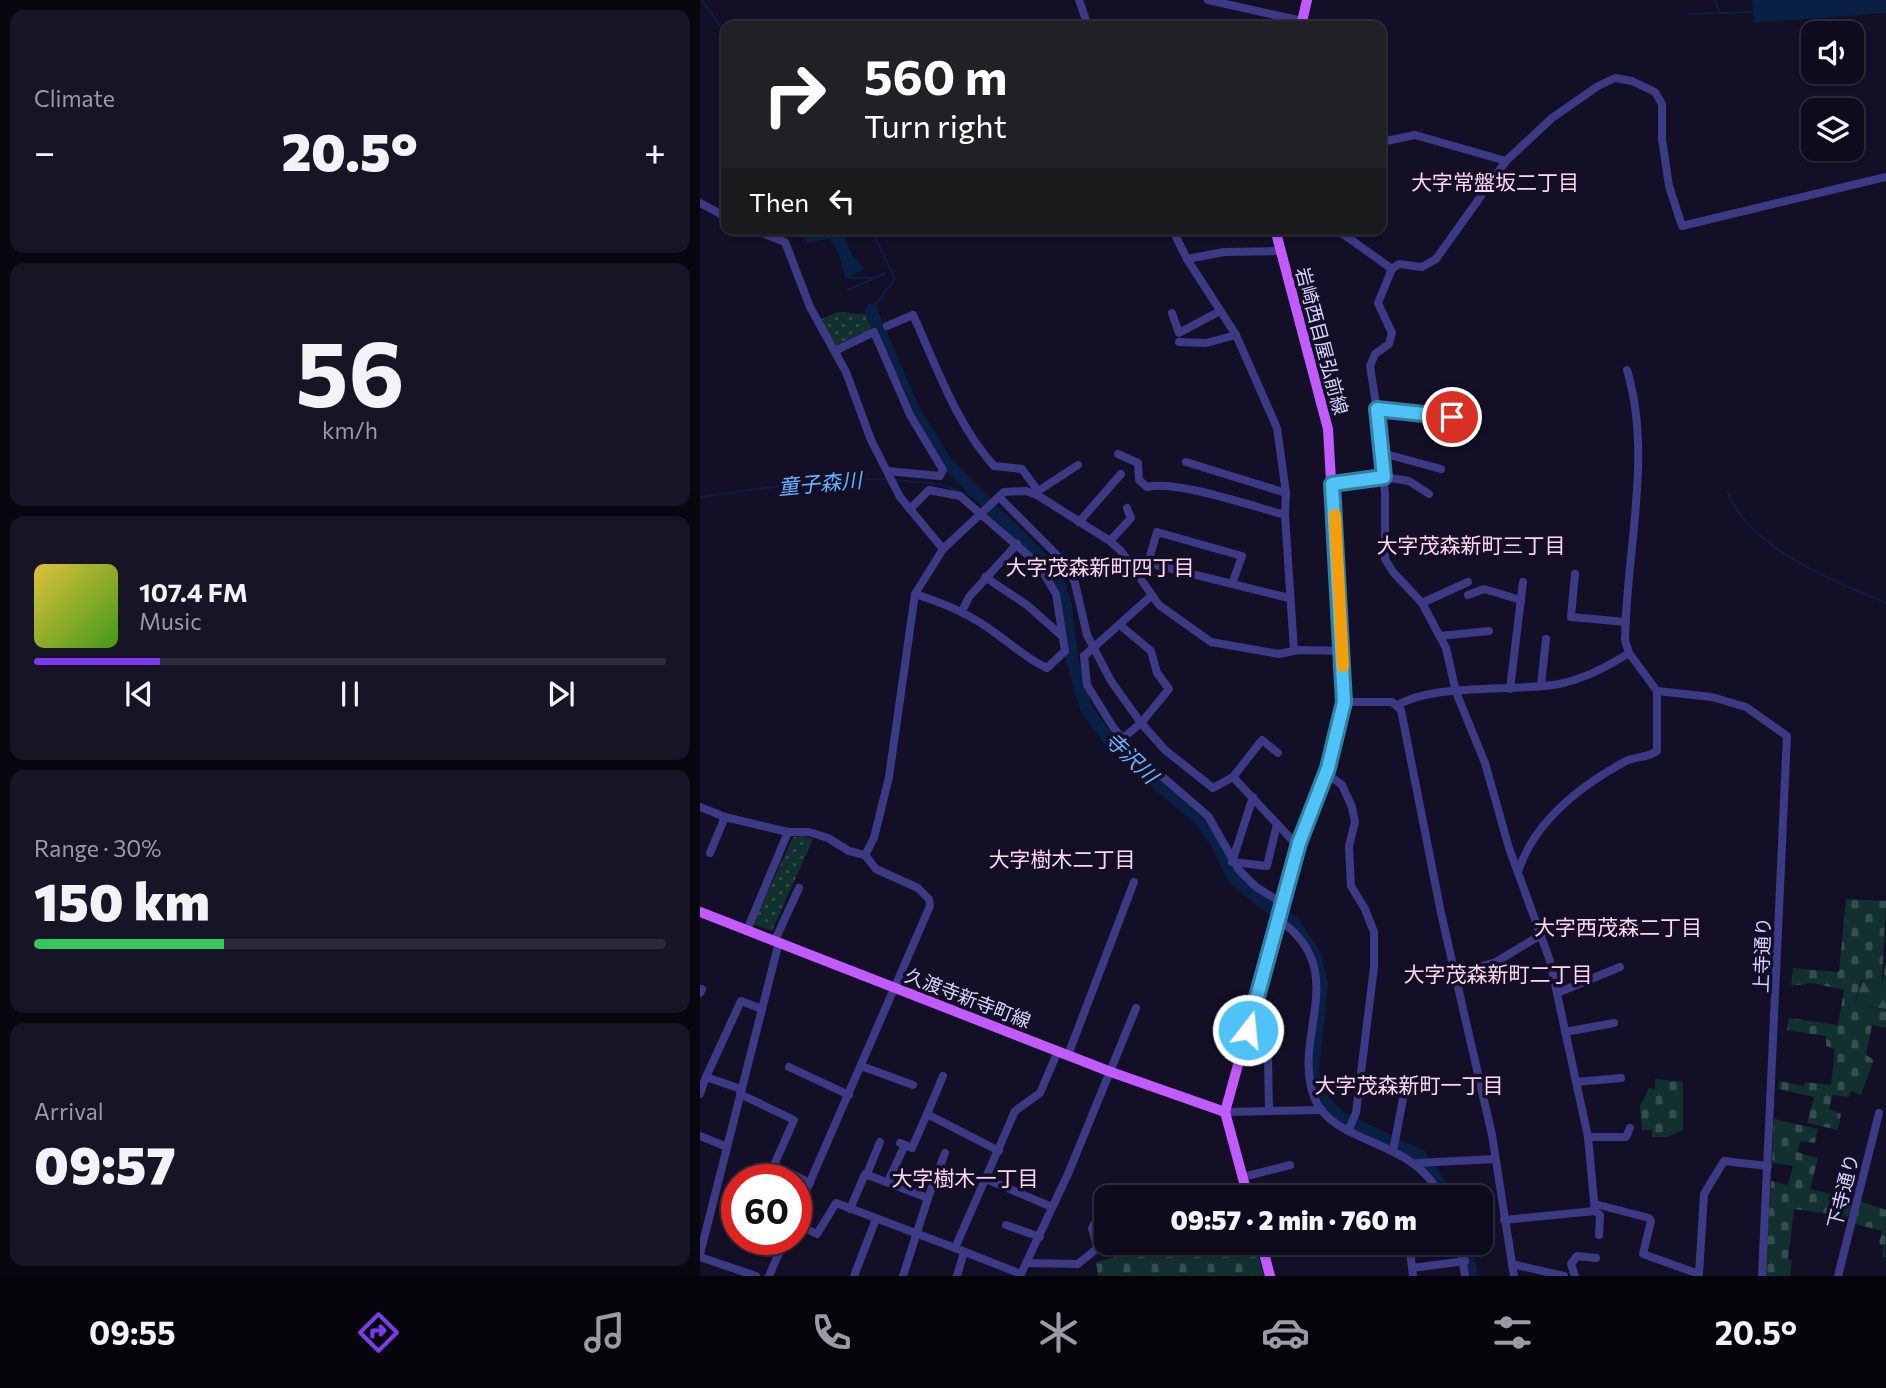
<!DOCTYPE html>
<html lang="en">
<head>
<meta charset="utf-8">
<style>
  body { margin:0; font-family:Commissioner,"Noto Sans JP",sans-serif; background:#171425; color:#f1f3f6; height:100vh; display:flex; flex-direction:column; font-size:26px; white-space:nowrap }
  * { box-sizing:border-box; margin:0 }
  p { font-size:23px; color:#9b9ba3 }
  .icon { flex:none; width:38px; height:38px; fill:none; stroke:currentColor; stroke-width:2; stroke-linecap:round; stroke-linejoin:round }
  .map { position:relative; flex:1; overflow:hidden }
  .side { display:flex; flex-direction:column; gap:10px; padding:10px; background:#08060f; width:700px }
  .side>* { flex:none }
  .guide { position:absolute; left:21px; top:21px; width:665px; height:214px; border-radius:14px; box-shadow:0 2px 5px #0004,0 0 0 2px #2e2b3b; background:#202124; color:#fff; overflow:hidden }
  .buttons { position:absolute; left:1101px; top:21px; display:grid; gap:14px }
  .buttons a { display:grid; place-items:center; width:63px; height:63px; border-radius:14px; background:#0e0b1c; box-shadow:0 2px 5px #0004,0 0 0 2px #2e2b3b; font-size:35px }
  .speed { position:absolute; left:21px; top:1164px; display:flex; gap:14px; font-size:35px; font-weight:700; text-align:center }
  .speed>* { display:grid; place-content:center; width:91px; height:91px; border-radius:50%; background:#0e0b1c; box-shadow:0 2px 5px #0004,0 0 0 2px #2e2b3b; line-height:1 }
  .speed .limit { border:10px solid #d22; background:#fff; color:#111 }
  .pin { position:absolute; display:grid; place-items:center; width:60px; height:60px; color:#fff; margin:-30px; border:4px solid #fff; border-radius:50%; box-shadow:0 2px 7px #0007 }
  .me { position:absolute; width:77px; margin:-38px; rotate:16deg; stroke-linejoin:round; filter:drop-shadow(0 0 5px #0008) }
  .turn { display:flex; align-items:center; gap:24px; height:147px; padding:0 28px; font-size:32px }
  .turn .icon { width:91px; height:91px; stroke-width:2.5 }
  .turn b { display:block; font-size:49px; line-height:60px }
  .then { display:flex; align-items:center; height:66px; padding:0 28px; background:#0003; gap:14px; font-size:26px }
  .big { font-size:52px; font-weight:800; line-height:1.1 }
  .side .tile { flex:1; display:flex; flex-direction:column; justify-content:center; gap:10px; min-width:0; padding:0 24px; border-radius:14px; background:#171425 }
  .side .dial { align-items:center; gap:0 }
  .dial b { font-size:91px; line-height:1 }
  .song { display:flex; align-items:center; gap:21px }
  .cover { width:84px; height:84px; border-radius:10px; background:linear-gradient(135deg,hsl(50 70% 55%),hsl(100 70% 35%)) }
  .played { height:7px; border-radius:4px; background:linear-gradient(90deg,#7c3aed 20%,#2e2b3b 20%) }
  .keys { display:flex; justify-content:space-around; direction:ltr }
  .heat { display:flex; justify-content:space-between; align-items:center; font-size:38px; direction:ltr }
  .charge { height:10px; border-radius:5px; background:linear-gradient(90deg,#34c759 30%,#2e2b3b 0) }
  .trip { position:absolute; left:394px; top:1185px; width:399px; height:70px; border-radius:14px; background:#0e0b1c; box-shadow:0 2px 5px #0004,0 0 0 2px #2e2b3b; font-weight:800; line-height:70px; text-align:center }
  .tab-bar { display:flex; height:112px; justify-content:space-around; align-items:center; background:#06040b; color:#9b9ba3 }
  .tab-bar .icon { width:49px; height:49px }
  .tab-bar .selected { color:#7c3aed }
  .tab-bar b { font-size:32px; color:#f1f3f6 }
  main { display:flex; flex:1; min-height:0 }
  .map>svg:first-child { display:block }
</style>
</head>
<body>
<main>
<section class="side">
<div class="tile"><p>Climate</p>
<div class="heat"><a>−</a><b class="big">20.5°</b><a>+</a></div>
</div>
<div class="tile dial"><b>56</b><p>km/h</p></div>
<div class="tile">
<div class="song"><i class="cover"></i><div><b>107.4 FM</b><p>Music</p></div></div>
<div class="played"></div>
<div class="keys"><svg class="icon" aria-label="previous" viewBox="0 0 24 24"><path d="M18 5L8 12l10 7zM5 5v14"/></svg><svg class="icon" aria-label="pause" viewBox="0 0 24 24"><path d="M8 5v14M16 5v14"/></svg><svg class="icon" aria-label="next" viewBox="0 0 24 24"><path d="M6 5l10 7-10 7zM19 5v14"/></svg></div>
</div>
<div class="tile"><p>Range · 30%</p><b class="big">150 km</b><div class="charge"></div></div>
<div class="tile"><p>Arrival</p><b class="big">09:57</b></div>
</section>
<div class="map">
<svg width="1186" height="1276" viewBox="0 0 1186 1276">
  <defs>
    <pattern id="forest-firs" width="22" height="20" patternUnits="userSpaceOnUse" patternTransform="scale(1.75)"><rect width="22" height="20" fill="#12302f"/><path d="M5 1l3.5 6h-7zM16 11l3.5 6h-7z" fill="#344d4e"/></pattern>
    <pattern id="cemetery-stones" width="16" height="16" patternUnits="userSpaceOnUse" patternTransform="scale(1.75)"><rect width="16" height="16" fill="#12302f"/><path d="M2 7V4a2 2 0 0 1 4 0v3zM10 15v-3a2 2 0 0 1 4 0v3z" fill="#344d4e"/></pattern>
    <pattern id="park-dots" width="8" height="8" patternUnits="userSpaceOnUse" patternTransform="scale(1.75)"><rect width="8" height="8" fill="#12302f"/><path d="M2 2h.1M6 6h.1" fill="none" stroke="#344d4e" stroke-width="1.8" stroke-linecap="round"/></pattern>
  </defs>
  <rect width="100%" height="100%" fill="#130f26"/>
  <path fill="url(#forest-firs)" d="M1186,957V1009L1155,1004L1162,981L1183,983Z"/>
  <g fill="url(#cemetery-stones)">
    <path d="M1146,899L1186,901L1182,983L1161,980L1155,1004L1186,1010V1028L1172,1025L1166,1055L1174,1060L1161,1095L1151,1091L1149,1097L1133,1095L1129,1109L1141,1114L1138,1130L1107,1123L1114,1097L1078,1089L1079,1081L1104,1086L1105,1082L1131,1085L1135,1049L1126,1046V1036L1087,1030L1089,1018L1138,1025L1144,990L1112,983L1091,986L1093,968L1139,972Z"/>
    <path d="M955,1079L983,1082V1130L967,1137H952V1130H942L940,1106L949,1088L955,1089Z"/>
    <path d="M1074,1119L1118,1129L1115,1143L1101,1141L1097,1152L1118,1158L1110,1189L1153,1199L1148,1217L1094,1209L1088,1259L1092,1260L1090,1276H1065L1071,1181L1088,1185L1093,1166L1072,1163Z"/>
    <path d="M1160,1201L1186,1210L1185,1257H1182L1184,1245L1179,1244L1182,1231L1155,1224Z"/>
    <path d="M477,1242L555,1243L564,1276H398L396,1262Z"/>
  </g>
  <g fill="url(#park-dots)">
    <path d="M137,312L166,314L172,330L138,346L133,345L120,320Z"/>
    <path d="M102,836L113,839L72,931L53,924L93,837Z"/>
  </g>
  <g fill="#0a1f44">
    <path d="M1052,0H1186V13L1054,23Z"/>
    <path d="M147,229C141,245 155,258 165,269L145,279C142,264 140,250 129,239L107,243L103,230Z"/>
  </g>
  <g fill="none" stroke-linecap="round" stroke-linejoin="round">
    <g stroke="#0a1f44" stroke-width="2">
      <path d="M2,0L26,34"/>
      <path d="M1015,0L1019,12"/>
      <path d="M990,14L1052,12"/>
      <path d="M149,278H173"/>
      <path d="M148,290L185,273"/>
      <path d="M171,310L195,279L171,229"/>
      <path d="M196,480L239,484L281,499"/>
      <path d="M1028,493C1049,548 1135,582 1186,603"/>
      <path d="M0,497L116,481L187,479"/>
    </g>
    <g stroke="#0a1f44" stroke-width="12">
      <path d="M171,310L214,410L248,465L355,571L366,605L372,660L386,708L413,746L501,821L518,846L532,876L563,903L593,922L615,954L622,984L613,1070L618,1095L640,1117L721,1156L749,1197"/>
      <path d="M768,1242L771,1276"/>
    </g>
    <g stroke="#3d3a85" stroke-width="8">
      <path d="M379,0L388,26"/>
      <path d="M508,0L602,21"/>
      <path d="M681,142L715,135L806,161L852,118L898,86L915,78L932,81L955,92L962,104V139L969,186L982,226L1186,177"/>
      <path d="M806,161L736,259L722,267L699,264L692,269L678,303L692,333L689,344L675,354L670,366L679,424L685,493V559L693,572L722,603L746,648L756,692L785,763L809,848L850,961L888,1137L895,1211L900,1215L899,1235"/>
      <path d="M0,203L26,217"/>
      <path d="M52,229L85,242L110,307L146,372L171,440L200,497L243,549"/>
      <path d="M472,229L487,259L536,335L577,428L586,493L585,515L594,651"/>
      <path d="M636,229L692,269"/>
      <path d="M487,259L524,252L579,251"/>
      <path d="M472,313L479,333L520,311"/>
      <path d="M187,326L213,315C237,367 256,424 294,466L322,469L338,491L337,495"/>
      <path d="M479,342L506,343L536,335"/>
      <path d="M135,351L174,332L210,415L243,470L240,476L187,471"/>
      <path d="M677,409L752,417"/>
      <path d="M682,453L741,469"/>
      <path d="M418,454L438,463L439,480L447,487C477,480 552,506 585,515"/>
      <path d="M486,462L586,493"/>
      <path d="M632,484L684,477L709,481L729,494"/>
      <path d="M338,491L378,465"/>
      <path d="M299,497L366,564L375,583L387,635L411,681L441,723L465,750L513,788L533,777L593,841L599,843"/>
      <path d="M210,509L229,490L260,496L338,564L356,594L365,651"/>
      <path d="M379,522L421,474"/>
      <path d="M410,541L431,518L427,508"/>
      <path d="M448,563L589,598"/>
      <path d="M875,574L871,617L926,622"/>
      <path d="M438,576L448,563L457,532L542,556L532,584"/>
      <path d="M285,577L327,605L362,636"/>
      <path d="M215,594C246,604 272,615 298,635C315,647 327,659 347,668L365,651"/>
      <path d="M768,595L784,589L821,600"/>
      <path d="M722,603L768,582"/>
      <path d="M262,611L269,597L317,544"/>
      <path d="M420,625L451,651L457,673L469,689L441,723L423,738"/>
      <path d="M740,636L789,631"/>
      <path d="M384,656L387,685L413,727L436,754L508,816L539,870L556,887L582,903"/>
      <path d="M384,656L451,596"/>
      <path d="M841,685L846,639"/>
      <path d="M810,689L823,582"/>
      <path d="M957,691L1012,697L1046,707L1087,736L1062,1276"/>
      <path d="M644,702H692L701,710L741,913L792,1135L814,1276"/>
      <path d="M698,705C735,683 816,692 859,684C884,679 907,667 929,653"/>
      <path d="M626,773L642,785L652,807L655,822L649,846L651,886L665,909L674,932V967L656,1113L648,1131"/>
      <path d="M533,777L562,740L578,753"/>
      <path d="M553,797L532,862L567,866L577,824"/>
      <path d="M0,807L25,817L88,832H109L128,838L149,851L165,855L176,869L218,888L229,899L230,906L96,1214"/>
      <path d="M10,853L25,817"/>
      <path d="M165,855L174,838L189,777L215,594L243,549L304,492L326,491L337,495L410,541L421,551L459,605L511,642L579,654L598,650L643,651"/>
      <path d="M818,872C834,821 880,786 926,761C937,756 948,758 957,751V691L929,653L925,640C926,552 953,456 927,370"/>
      <path d="M578,919C653,971 591,1034 614,1097C632,1146 714,1137 741,1197"/>
      <path d="M47,930L88,832"/>
      <path d="M75,940L99,888"/>
      <path d="M757,973L796,962L839,936"/>
      <path d="M0,993L2,989"/>
      <path d="M857,993L920,967"/>
      <path d="M865,1032L914,1023"/>
      <path d="M368,1055L434,882"/>
      <path d="M568,1060L569,1111"/>
      <path d="M161,1066L213,1085"/>
      <path d="M89,1067L149,1095"/>
      <path d="M6,1077L41,1001L62,1009"/>
      <path d="M876,1082L921,1078"/>
      <path d="M0,1094L6,1077L41,1089"/>
      <path d="M40,1094L94,1120L74,1165L110,1183"/>
      <path d="M525,1112L622,1110"/>
      <path d="M227,1114L243,1076"/>
      <path d="M0,1136L27,1147"/>
      <path d="M888,1137H926L930,1128"/>
      <path d="M200,1143L212,1148L227,1114L299,1151"/>
      <path d="M693,1151L704,1094"/>
      <path d="M717,1163L795,1159"/>
      <path d="M167,1174L180,1142"/>
      <path d="M543,1177L590,1165"/>
      <path d="M286,1179L352,1207"/>
      <path d="M188,1181L205,1145"/>
      <path d="M628,1197L702,1188L703,1197"/>
      <path d="M228,1198L245,1153"/>
      <path d="M895,1204L949,1218L951,1221L943,1254L999,1274L1004,1194L1024,1161L1068,1166"/>
      <path d="M150,1209L165,1174L228,1198L203,1276"/>
      <path d="M804,1220L895,1211"/>
      <path d="M96,1224L117,1234L136,1203L255,1248"/>
      <path d="M306,1225L340,1237"/>
      <path d="M709,1242L713,1276"/>
      <path d="M760,1242L765,1276"/>
      <path d="M397,1247L392,1228L400,1215L406,1214"/>
      <path d="M0,1254L79,942"/>
      <path d="M0,1257L56,1276"/>
      <path d="M327,1263L378,1264L406,1241"/>
      <path d="M812,1264L864,1276"/>
      <path d="M712,1268L765,1261"/>
      <path d="M321,1274L255,1248L315,1111L340,1093L358,1051"/>
      <path d="M69,1276L85,1239"/>
      <path d="M154,1276L176,1219"/>
      <path d="M257,1276L264,1252"/>
      <path d="M320,1276L368,1174L436,1008"/>
      <path d="M875,1276L871,1264L877,1256L896,1258"/>
      <path d="M1138,1276L1179,1113"/>
    </g>
    <g stroke="#c25bff" stroke-width="10">
      <path d="M601,26L607,0"/>
      <path d="M0,912L411,1072L525,1112"/>
      <path d="M548,1197L525,1112L599,843L628,768L644,702L628,429L575,229"/>
      <path d="M561,1242L570,1276"/>
    </g>
  </g>
  <g fill="none" stroke-linecap="round" stroke-linejoin="round">
    <g stroke="#337fa1" stroke-width="18">
      <path id="route" d="M548,1030L599,843L628,768L644,702L632,484L684,477L677,409L752,417"/>
    </g>
    <use href="#route" stroke="#4fc3f7" stroke-width="12"/>
    <path stroke="#f59e0b" stroke-width="12" d="M635,515L643,666"/>
  </g>
  <g text-anchor="middle" stroke-width="7" stroke-linejoin="round" paint-order="stroke">
    <g font-size="19" fill="#d9d4ff" stroke="#130f26">
      <text transform="translate(622 341) rotate(75)" y="7">岩崎西目屋弘前線</text>
      <text transform="translate(1062 955) rotate(-88)" y="7">上寺通り</text>
      <text transform="translate(268 998) rotate(21)" y="7">久渡寺新寺町線</text>
      <text transform="translate(1143 1191) rotate(-76)" y="7">下寺通り</text>
    </g>
    <g font-size="21" fill="#ffd6f0" stroke="#130f26">
      <text x="795" y="190">大字常盤坂二丁目</text>
      <text x="771" y="553">大字茂森新町三丁目</text>
      <text x="400" y="575">大字茂森新町四丁目</text>
      <text x="362" y="867">大字樹木二丁目</text>
      <text x="918" y="935">大字西茂森二丁目</text>
      <text x="798" y="982">大字茂森新町二丁目</text>
      <text x="709" y="1093">大字茂森新町一丁目</text>
      <text x="265" y="1186">大字樹木一丁目</text>
    </g>
    <g font-size="21" font-style="italic" fill="#62b6ff" stroke="#130f26">
      <text transform="translate(120 484) rotate(-5)" y="7">童子森川</text>
      <text transform="translate(431 758) rotate(44)" y="7">寺沢川</text>
    </g>
  </g>
</svg>
<div class="buttons">
<a><svg class="icon" aria-label="sound" viewBox="0 0 24 24"><path d="M4 9h4l5-4v14l-5-4H4zM17 9q2 3 0 6"/></svg></a>
<a><svg class="icon" aria-label="layers" viewBox="0 0 24 24"><path d="M12 4l9 5-9 5-9-5zM3 14l9 5 9-5"/></svg></a>
</div>
<div class="speed"><div class="limit">60</div></div>
<div class="pin" style="left:752px;top:417px;background:#d93025"><svg class="icon" aria-label="arrive" viewBox="0 0 24 24"><path d="M6 21V4h12l-3 4 3 4H6"/></svg></div>
<svg class="me" style="left:548px;top:1030px" viewBox="-20 -20 40 40"><circle r="17" fill="#4fc3f7" stroke="#fff" stroke-width="3"/><path d="M0-11L8 9 0 5-8 9z" fill="#fff"/></svg>
<div class="trip">09:57 · 2 min · 760 m</div>
<div class="guide">
<div class="turn"><svg class="icon" aria-label="right" viewBox="0 0 24 24"><path d="M7 20v-9h11M14 6l5 5-5 5"/></svg><div><b>560 m</b>Turn right</div></div>
<div class="then">Then<svg class="icon" aria-label="left" viewBox="0 0 24 24"><path d="M17 20v-9H6M10 6l-5 5 5 5"/></svg></div>
</div>
</div>
</main>
<nav class="tab-bar">
<b>09:55</b>
<svg class="icon selected" aria-label="directions" viewBox="0 0 24 24"><path d="M12 3l9 9-9 9-9-9zM9 14v-3h6M13 9l2 2-2 2"/></svg>
<svg class="icon" aria-label="music" viewBox="0 0 24 24"><path d="M9 18V5l10-2v13"/><circle cx="6" cy="18" r="3"/><circle cx="16" cy="16" r="3"/></svg>
<svg class="icon" aria-label="phone" viewBox="0 0 24 24"><path d="M5 4h4l2 5-3 2q2 4 5 5l2-3 5 2v4C11 20 4 13 5 4z"/></svg>
<svg class="icon" aria-label="climate" viewBox="0 0 24 24"><path d="M12 3v18M4 7l16 10M4 17L20 7"/></svg>
<svg class="icon" aria-label="car" viewBox="0 0 24 24"><path d="M5 17H2v-5l4-1 3-4h7l3 4 3 1v5h-3M9 17h6M6 11h13"/><circle cx="7" cy="17" r="2"/><circle cx="17" cy="17" r="2"/></svg>
<svg class="icon" aria-label="filters" viewBox="0 0 24 24"><path d="M4 7h16M4 17h16"/><circle cx="9" cy="7" r="2"/><circle cx="15" cy="17" r="2"/></svg>
<b>20.5°</b>
</nav>
</body>
</html>
